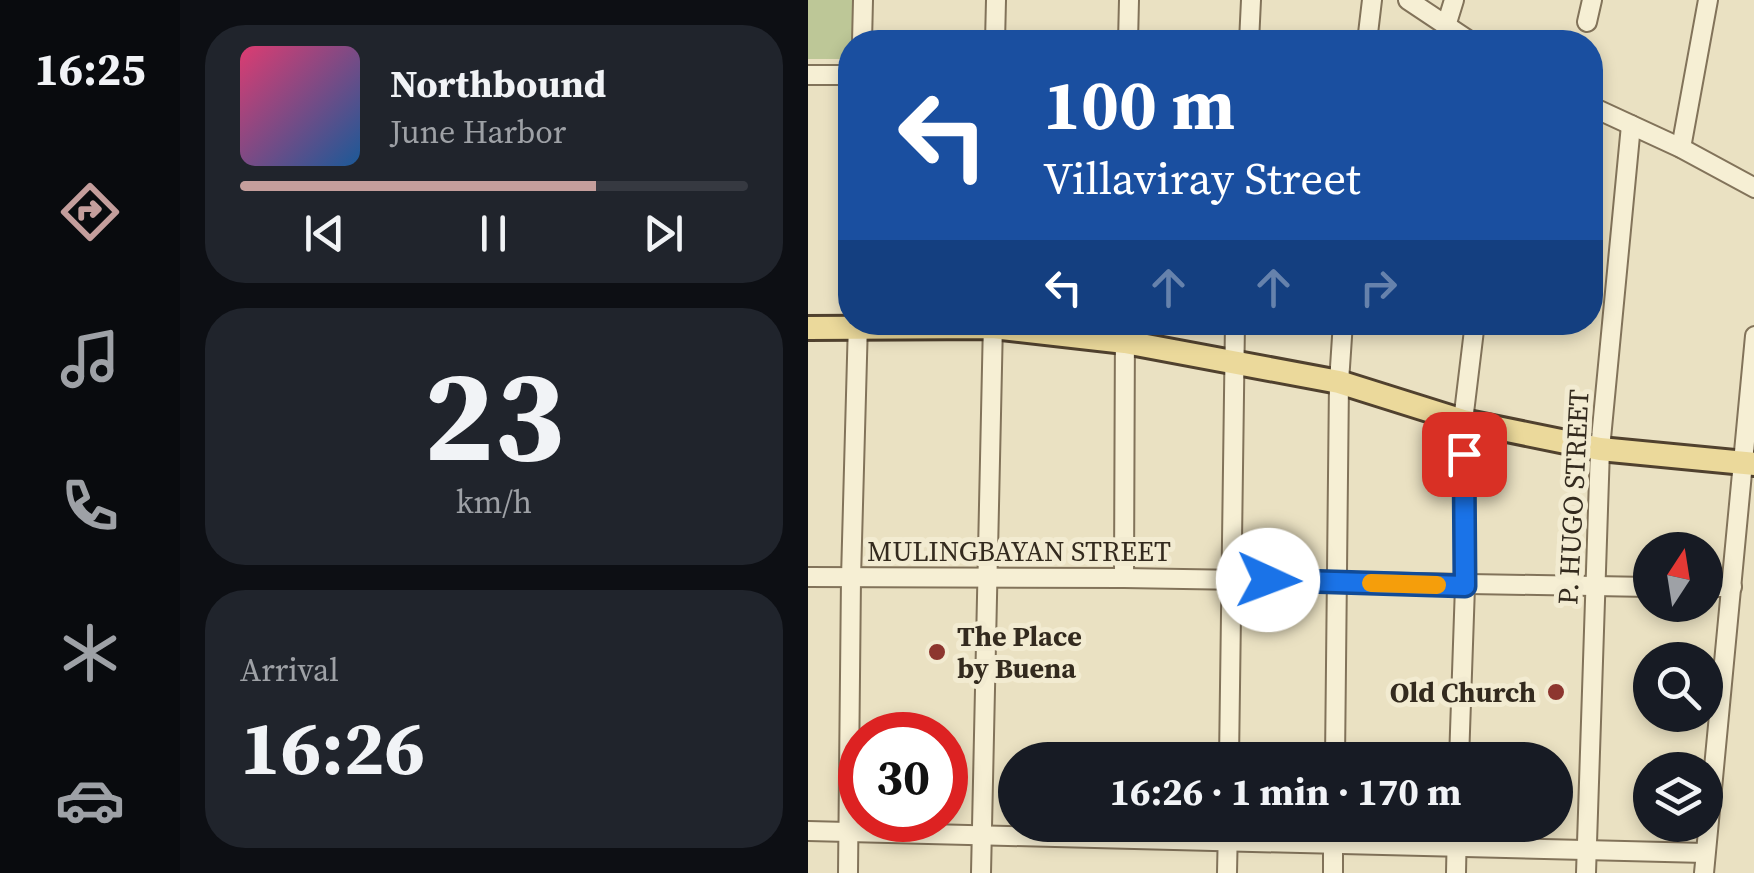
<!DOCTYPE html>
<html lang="en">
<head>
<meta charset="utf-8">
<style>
  body { margin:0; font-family:"Source Serif 4",serif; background:#20242c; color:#f1f3f6; height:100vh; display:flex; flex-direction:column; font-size:38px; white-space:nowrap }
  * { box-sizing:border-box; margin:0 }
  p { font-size:32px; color:#9ea1a6 }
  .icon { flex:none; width:55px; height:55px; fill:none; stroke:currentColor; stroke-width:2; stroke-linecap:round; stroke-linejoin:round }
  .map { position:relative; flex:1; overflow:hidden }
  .details { display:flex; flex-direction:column; gap:25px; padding:25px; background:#0d0f14; width:628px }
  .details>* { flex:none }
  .guide { position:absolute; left:30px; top:30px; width:765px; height:305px; border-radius:40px; box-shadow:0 5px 15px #0003; background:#1a4fa0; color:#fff; overflow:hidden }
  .needle { width:65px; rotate:12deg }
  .fabs { position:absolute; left:825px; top:532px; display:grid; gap:20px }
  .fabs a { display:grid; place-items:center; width:90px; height:90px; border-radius:50%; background:#171b24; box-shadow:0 5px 15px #0003; font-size:50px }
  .speed { position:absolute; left:30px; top:712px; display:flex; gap:20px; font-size:50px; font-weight:700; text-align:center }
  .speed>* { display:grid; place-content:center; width:130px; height:130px; border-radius:50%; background:#171b24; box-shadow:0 5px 15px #0003; line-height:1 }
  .speed .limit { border:15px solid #d22; background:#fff; color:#111 }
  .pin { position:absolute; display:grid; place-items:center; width:85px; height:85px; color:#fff; margin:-42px; border-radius:20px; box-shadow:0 5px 15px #0006 }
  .me { position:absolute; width:110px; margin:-55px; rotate:92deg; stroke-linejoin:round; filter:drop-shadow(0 0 8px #0008) }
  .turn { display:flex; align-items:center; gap:35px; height:210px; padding:0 40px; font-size:45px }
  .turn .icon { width:130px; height:130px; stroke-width:2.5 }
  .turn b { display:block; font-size:70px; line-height:85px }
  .lanes { display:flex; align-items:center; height:95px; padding:0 40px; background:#0003; justify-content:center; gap:50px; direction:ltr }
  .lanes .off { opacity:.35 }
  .big { font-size:75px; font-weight:700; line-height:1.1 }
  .details .tile { flex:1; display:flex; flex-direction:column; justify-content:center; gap:15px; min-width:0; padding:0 35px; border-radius:40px; background:#20242c }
  .details .dial { align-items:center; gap:0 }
  .dial b { font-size:130px; line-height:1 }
  .song { display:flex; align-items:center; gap:30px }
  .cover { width:120px; height:120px; border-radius:15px; background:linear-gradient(135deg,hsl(340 70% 55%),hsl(210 70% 35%)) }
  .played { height:10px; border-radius:5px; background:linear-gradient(90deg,#c49e9c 70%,#363941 70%) }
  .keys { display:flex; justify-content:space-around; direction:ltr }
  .trip { position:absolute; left:190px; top:742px; width:575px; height:100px; border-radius:50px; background:#171b24; box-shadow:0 5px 15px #0003; font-weight:700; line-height:100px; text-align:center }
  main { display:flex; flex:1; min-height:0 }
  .tabs { display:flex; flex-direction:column; width:180px; justify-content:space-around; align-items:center; background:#090b0e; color:#9ea1a6 }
  .tabs .icon { width:70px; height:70px }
  .tabs .active { color:#c49e9c }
  .tabs b { font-size:45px; color:#f1f3f6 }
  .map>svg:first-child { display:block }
</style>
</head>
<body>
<main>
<nav class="tabs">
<b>16:25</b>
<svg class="icon active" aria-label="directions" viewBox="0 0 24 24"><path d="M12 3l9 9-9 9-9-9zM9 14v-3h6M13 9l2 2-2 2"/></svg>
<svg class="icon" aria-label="music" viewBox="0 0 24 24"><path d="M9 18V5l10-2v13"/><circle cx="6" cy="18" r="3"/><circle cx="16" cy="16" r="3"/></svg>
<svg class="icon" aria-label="phone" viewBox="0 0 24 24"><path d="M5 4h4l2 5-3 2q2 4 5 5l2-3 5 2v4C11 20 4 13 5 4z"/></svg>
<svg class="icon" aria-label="climate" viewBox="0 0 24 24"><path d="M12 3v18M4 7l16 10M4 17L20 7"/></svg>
<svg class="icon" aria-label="car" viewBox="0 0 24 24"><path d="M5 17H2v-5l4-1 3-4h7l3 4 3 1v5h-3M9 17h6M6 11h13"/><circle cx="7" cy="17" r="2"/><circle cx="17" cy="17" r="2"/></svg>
</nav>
<section class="details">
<div class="tile">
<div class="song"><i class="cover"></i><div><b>Northbound</b><p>June Harbor</p></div></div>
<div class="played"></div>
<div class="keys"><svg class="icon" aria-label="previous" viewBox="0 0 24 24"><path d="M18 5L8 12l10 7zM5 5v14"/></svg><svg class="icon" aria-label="pause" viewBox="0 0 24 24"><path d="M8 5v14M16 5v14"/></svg><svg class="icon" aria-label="next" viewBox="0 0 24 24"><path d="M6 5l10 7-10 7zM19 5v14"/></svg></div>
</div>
<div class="tile dial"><b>23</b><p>km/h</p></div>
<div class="tile"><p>Arrival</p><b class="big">16:26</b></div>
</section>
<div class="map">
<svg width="947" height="873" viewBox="0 0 947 873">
  <rect width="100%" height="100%" fill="#eae1c2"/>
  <path fill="#bdc797" d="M0,0H49L50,42H42V59H0Z"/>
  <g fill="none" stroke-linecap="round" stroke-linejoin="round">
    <g stroke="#82735a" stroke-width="22">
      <g id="minor">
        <path d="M600,0L663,42"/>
        <path d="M779,22L784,0"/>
        <path d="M638,26L646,0"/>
        <path d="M54,42L55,0"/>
        <path d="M187,42L188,0"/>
        <path d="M320,42L321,0"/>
        <path d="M441,42L443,0"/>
        <path d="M559,42L564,0"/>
        <path d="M0,75H42"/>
        <path d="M782,106L873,148L947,188"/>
        <path d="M873,148L900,0"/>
        <path d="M0,577L316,578L842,587"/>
        <path d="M316,578L317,322"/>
        <path d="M898,587H924"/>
        <path d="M421,760L427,322"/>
        <path d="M527,760L531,382L535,322"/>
        <path d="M651,760L657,586L655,421L667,322"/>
        <path d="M0,831L897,853"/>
        <path d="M40,873L43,578L50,322"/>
        <path d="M173,873L185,322"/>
        <path d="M419,873L420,825"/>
        <path d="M525,873V825"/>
        <path d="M648,873L649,825"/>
        <path d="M778,873L792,449L823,125"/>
        <path d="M896,873L947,336"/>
      </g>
    </g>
    <g stroke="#50412e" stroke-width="28">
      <path id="major" d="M0,328L185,327L317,342L531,382L655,421L792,449L947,464"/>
    </g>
    <use href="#minor" stroke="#f6efd4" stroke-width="18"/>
    <use href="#major" stroke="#ebd99b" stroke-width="22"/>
  </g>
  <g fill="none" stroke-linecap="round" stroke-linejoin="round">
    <g stroke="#114b97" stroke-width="25">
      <path id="route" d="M460,580L657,586L656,454"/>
    </g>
    <use href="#route" stroke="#1a73e8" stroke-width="18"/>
    <path stroke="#f59e0b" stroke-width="18" d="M563,583L629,585"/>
  </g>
  <g fill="#8d362f" stroke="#f2ebd1" stroke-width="4">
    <circle cx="129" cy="652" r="10"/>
    <circle cx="748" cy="692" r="10"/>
  </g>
  <g text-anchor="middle" stroke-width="10" stroke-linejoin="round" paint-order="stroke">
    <g font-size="28" fill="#332a1e" stroke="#f2ebd1">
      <text transform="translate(765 497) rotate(-87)" y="10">P. HUGO STREET</text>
      <text x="211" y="561">MULINGBAYAN STREET</text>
    </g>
    <g font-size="28" font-weight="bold" fill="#332a1e" stroke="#f2ebd1" text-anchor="start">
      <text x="149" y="646">The Place<tspan x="149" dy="32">by Buena</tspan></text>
      <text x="728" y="702" text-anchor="end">Old Church</text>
    </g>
  </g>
</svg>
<div class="fabs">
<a><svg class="needle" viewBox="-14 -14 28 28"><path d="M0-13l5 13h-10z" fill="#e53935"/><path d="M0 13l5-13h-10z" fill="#9ea1a6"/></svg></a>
<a><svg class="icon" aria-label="search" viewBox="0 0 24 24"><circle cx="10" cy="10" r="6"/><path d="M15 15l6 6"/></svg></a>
<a><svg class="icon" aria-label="layers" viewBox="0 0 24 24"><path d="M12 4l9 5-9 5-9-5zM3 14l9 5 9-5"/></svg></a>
</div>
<div class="speed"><div class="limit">30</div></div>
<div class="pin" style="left:656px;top:454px;background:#d93025"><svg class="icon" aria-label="arrive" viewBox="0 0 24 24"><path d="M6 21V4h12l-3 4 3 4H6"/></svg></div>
<svg class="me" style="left:460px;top:580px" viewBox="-20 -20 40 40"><circle r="19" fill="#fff"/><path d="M0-13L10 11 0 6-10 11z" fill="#1a73e8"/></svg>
<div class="trip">16:26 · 1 min · 170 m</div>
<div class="guide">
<div class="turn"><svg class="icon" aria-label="left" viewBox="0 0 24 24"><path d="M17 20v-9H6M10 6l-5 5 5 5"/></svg><div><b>100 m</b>Villaviray Street</div></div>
<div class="lanes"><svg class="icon" aria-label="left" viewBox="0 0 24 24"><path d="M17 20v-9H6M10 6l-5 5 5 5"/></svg><svg class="icon off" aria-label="ahead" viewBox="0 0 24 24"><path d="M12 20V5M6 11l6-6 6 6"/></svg><svg class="icon off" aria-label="ahead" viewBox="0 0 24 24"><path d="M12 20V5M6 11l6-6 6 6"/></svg><svg class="icon off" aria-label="right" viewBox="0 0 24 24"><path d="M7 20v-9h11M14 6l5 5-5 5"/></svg></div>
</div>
</div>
</main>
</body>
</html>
